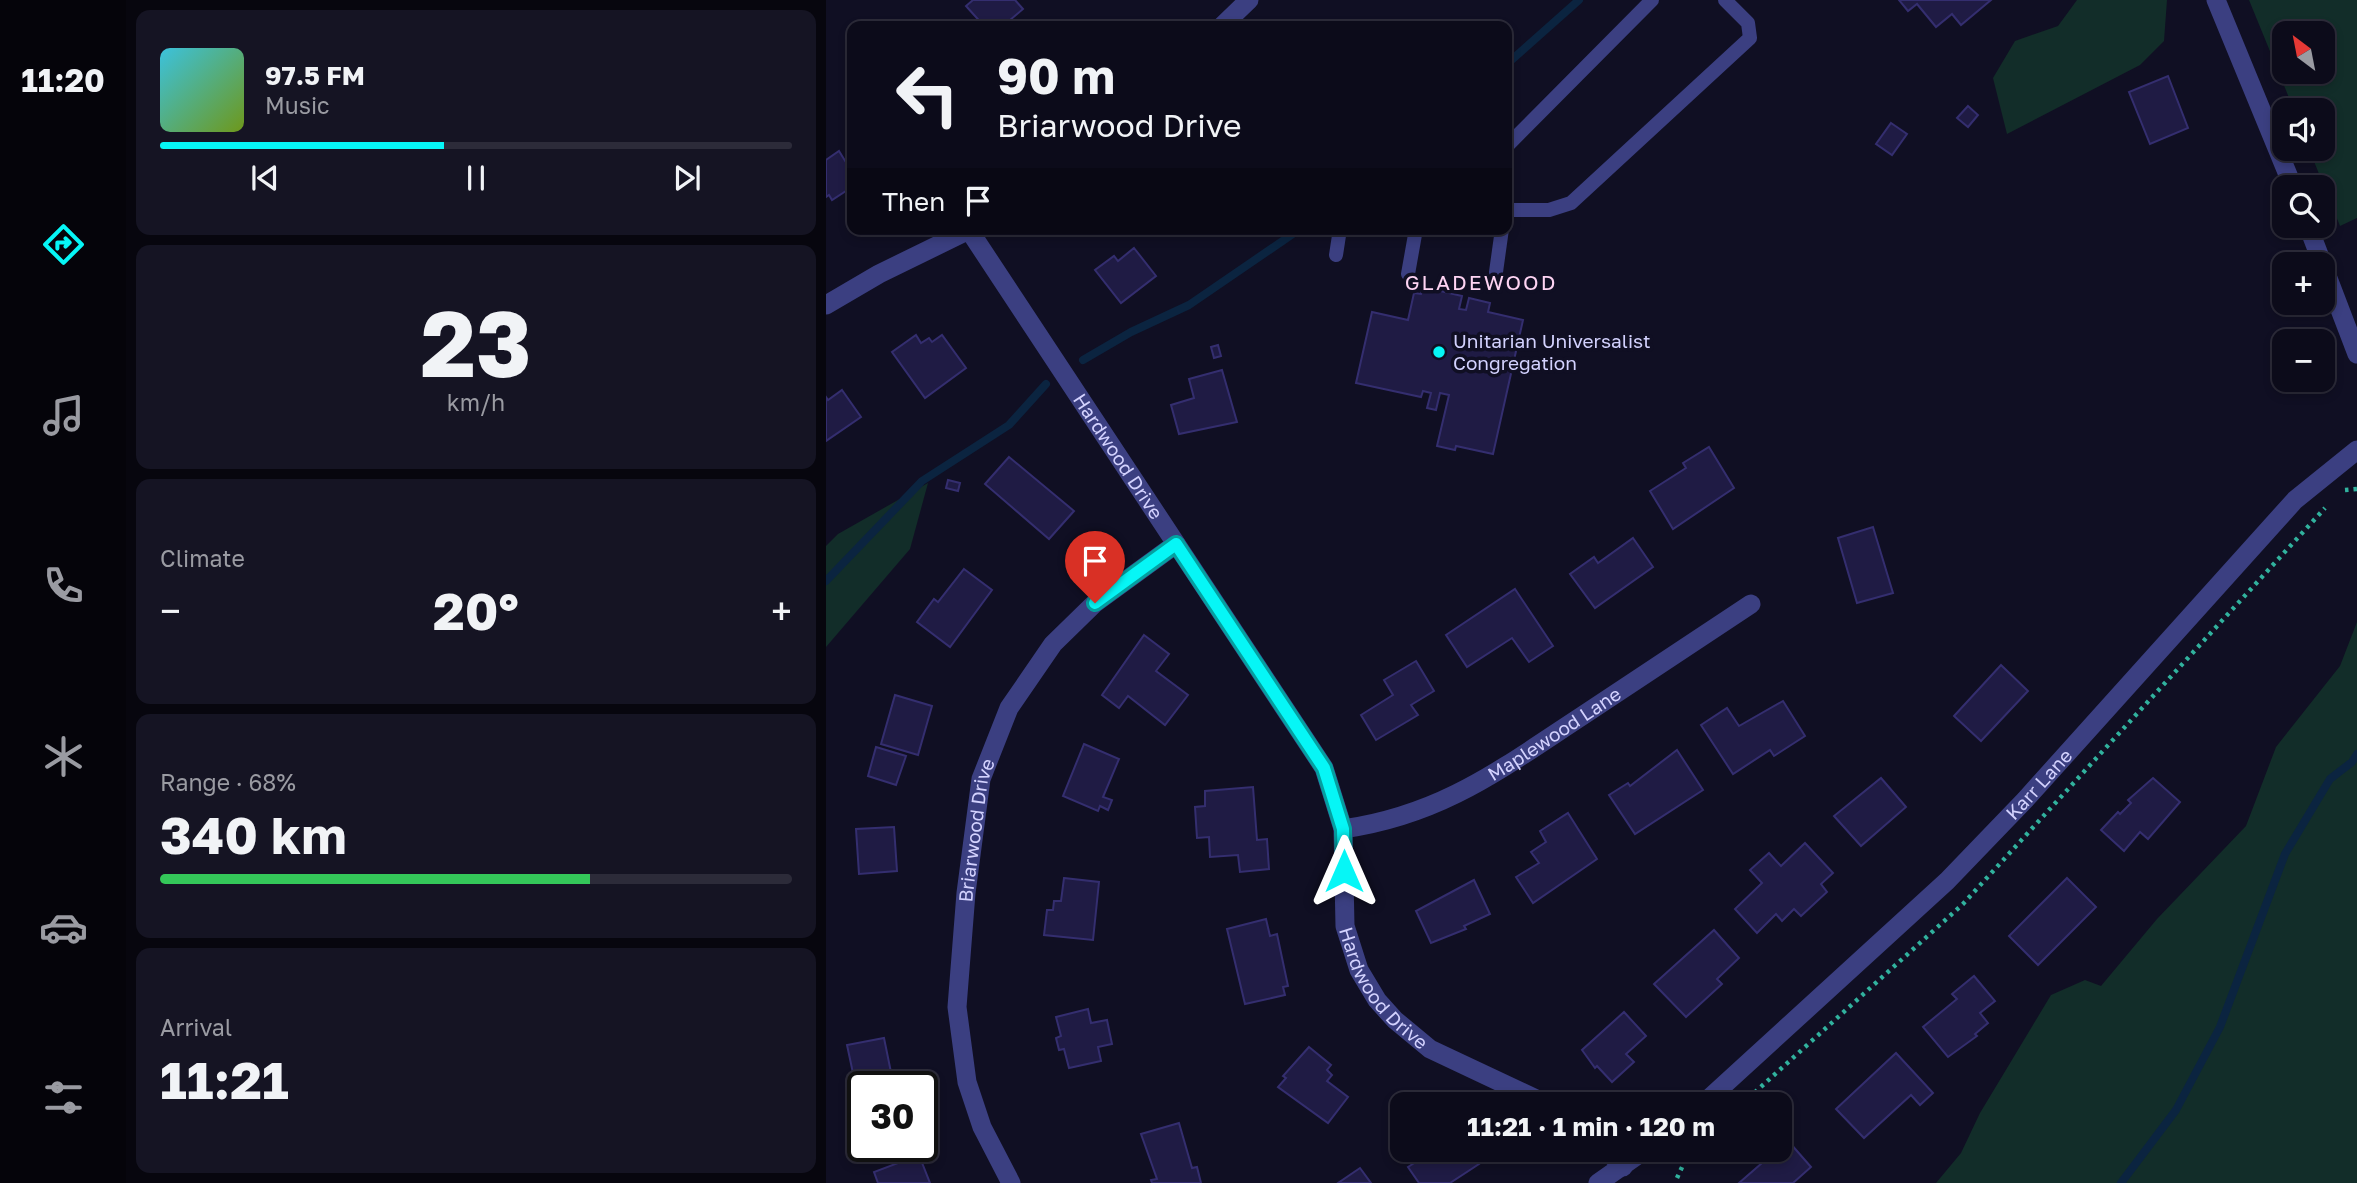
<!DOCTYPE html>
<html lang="en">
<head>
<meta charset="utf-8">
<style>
  body { margin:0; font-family:"Golos Text",sans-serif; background:#151423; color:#f1f3f6; height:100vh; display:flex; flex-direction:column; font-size:26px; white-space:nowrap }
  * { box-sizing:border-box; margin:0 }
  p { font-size:23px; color:#9a9ba2 }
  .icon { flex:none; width:38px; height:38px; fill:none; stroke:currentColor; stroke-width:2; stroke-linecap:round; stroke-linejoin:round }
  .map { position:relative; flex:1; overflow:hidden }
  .side { display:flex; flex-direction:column; gap:10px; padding:10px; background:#07060e; width:700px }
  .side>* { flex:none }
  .guide { position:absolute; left:21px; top:21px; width:665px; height:214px; border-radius:14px; box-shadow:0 4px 10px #0003,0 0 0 2px #2c2b39; background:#0c0b1a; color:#f1f3f6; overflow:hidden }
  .needle { width:46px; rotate:328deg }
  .buttons { position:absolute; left:1446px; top:21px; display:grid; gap:14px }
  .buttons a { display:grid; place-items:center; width:63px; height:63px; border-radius:14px; background:#0c0b1a; box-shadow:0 4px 10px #0003,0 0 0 2px #2c2b39; font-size:35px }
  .speed { position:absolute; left:21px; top:1071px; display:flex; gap:14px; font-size:35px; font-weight:700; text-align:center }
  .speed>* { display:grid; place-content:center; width:91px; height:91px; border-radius:50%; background:#0c0b1a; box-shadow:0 4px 10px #0003,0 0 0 2px #2c2b39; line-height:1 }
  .speed .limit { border:4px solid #111; border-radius:10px; background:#fff; color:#111 }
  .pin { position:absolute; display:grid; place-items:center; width:60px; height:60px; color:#fff; margin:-72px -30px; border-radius:50% 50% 50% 0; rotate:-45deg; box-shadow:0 0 7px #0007 }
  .pin .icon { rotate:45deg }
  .me { position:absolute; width:77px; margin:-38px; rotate:0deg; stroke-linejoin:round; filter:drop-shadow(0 0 5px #0008) }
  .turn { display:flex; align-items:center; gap:24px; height:147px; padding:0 35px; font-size:32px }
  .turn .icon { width:91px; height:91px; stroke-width:2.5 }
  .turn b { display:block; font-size:49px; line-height:60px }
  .then { display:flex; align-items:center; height:66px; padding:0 35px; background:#0003; gap:14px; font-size:26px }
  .big { font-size:52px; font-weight:700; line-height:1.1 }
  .side .card { flex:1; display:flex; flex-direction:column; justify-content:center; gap:10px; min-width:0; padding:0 24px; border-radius:14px; background:#151423 }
  .side .dial { align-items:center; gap:0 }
  .dial b { font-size:91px; line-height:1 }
  .song { display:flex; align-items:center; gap:21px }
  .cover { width:84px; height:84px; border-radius:10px; background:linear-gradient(135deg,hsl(190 70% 55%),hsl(80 70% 35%)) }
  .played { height:7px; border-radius:4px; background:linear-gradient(90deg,#06f6f6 45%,#2c2b39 45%) }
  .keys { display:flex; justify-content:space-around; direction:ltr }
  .heat { display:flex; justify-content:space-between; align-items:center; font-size:38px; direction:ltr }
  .charge { height:10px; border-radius:5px; background:linear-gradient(90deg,#34c759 68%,#2c2b39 0) }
  .trip { position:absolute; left:564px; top:1092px; width:402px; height:70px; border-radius:14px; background:#0c0b1a; box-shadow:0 4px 10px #0003,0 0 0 2px #2c2b39; font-weight:700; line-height:70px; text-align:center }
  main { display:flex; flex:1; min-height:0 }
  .tabs { display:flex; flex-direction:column; width:126px; justify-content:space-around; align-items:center; background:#05040a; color:#9a9ba2 }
  .tabs .icon { width:49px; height:49px }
  .tabs .active { color:#06f6f6 }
  .tabs b { font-size:32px; color:#f1f3f6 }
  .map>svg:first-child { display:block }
</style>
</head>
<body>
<main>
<nav class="tabs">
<b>11:20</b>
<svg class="icon active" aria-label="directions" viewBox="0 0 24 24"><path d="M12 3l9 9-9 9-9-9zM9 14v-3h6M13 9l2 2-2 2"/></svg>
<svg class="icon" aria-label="music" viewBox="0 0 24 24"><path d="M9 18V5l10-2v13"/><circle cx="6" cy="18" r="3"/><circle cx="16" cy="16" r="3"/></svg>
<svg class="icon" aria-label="phone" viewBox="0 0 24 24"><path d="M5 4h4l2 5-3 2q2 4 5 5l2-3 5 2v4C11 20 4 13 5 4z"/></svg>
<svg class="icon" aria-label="climate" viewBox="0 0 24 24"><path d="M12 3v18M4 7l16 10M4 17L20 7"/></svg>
<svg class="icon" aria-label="car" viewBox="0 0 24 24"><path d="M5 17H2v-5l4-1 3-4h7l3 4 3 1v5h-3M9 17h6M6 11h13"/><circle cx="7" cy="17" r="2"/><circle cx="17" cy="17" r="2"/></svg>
<svg class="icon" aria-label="filters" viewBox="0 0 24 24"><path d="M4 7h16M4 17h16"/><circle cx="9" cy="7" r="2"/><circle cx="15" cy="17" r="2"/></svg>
</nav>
<section class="side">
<div class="card">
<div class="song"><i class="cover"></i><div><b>97.5 FM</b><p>Music</p></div></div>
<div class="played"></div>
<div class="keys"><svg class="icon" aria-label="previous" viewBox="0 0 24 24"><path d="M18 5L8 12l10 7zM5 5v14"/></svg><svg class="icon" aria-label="pause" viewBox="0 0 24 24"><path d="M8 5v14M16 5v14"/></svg><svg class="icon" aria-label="next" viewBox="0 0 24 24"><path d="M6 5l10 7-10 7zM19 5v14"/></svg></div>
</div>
<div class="card dial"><b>23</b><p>km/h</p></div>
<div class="card"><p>Climate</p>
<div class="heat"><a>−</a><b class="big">20°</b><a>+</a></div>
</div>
<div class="card"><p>Range · 68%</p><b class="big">340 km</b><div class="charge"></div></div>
<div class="card"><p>Arrival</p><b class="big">11:21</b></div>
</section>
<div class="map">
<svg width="1531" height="1183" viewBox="0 0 1531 1183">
  <rect width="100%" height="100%" fill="#100f23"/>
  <g fill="#122d29" fill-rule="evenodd">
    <path d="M1251,0H1341L1338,41L1314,65L1181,134L1167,78L1189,41L1232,26Z"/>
    <path d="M1423,0H1531V218L1514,226L1483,149H1496V110H1468ZM1496,33V72H1458V33Z"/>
    <path d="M102,483L84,549L0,647V546L12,534Z"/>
    <path d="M1531,622V1183H1110L1135,1153L1154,1113L1225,995L1259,980L1275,986L1331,919L1420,826L1450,747L1514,666Z"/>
  </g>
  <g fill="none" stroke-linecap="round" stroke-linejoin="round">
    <g stroke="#0b2440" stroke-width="8">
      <path d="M681,64L753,0"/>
      <path d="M257,360L305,332L363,305L474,229"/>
      <path d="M0,581L96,481L183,425L220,384"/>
      <path d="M1295,1183L1350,1110L1394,1027L1459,854L1504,779L1526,762L1531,754"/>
    </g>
  </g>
  <g fill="#1f1b44" stroke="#342e6f" stroke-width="2">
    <path d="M147,0H189L197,9L177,26H158L140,6Z"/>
    <path d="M1073,0H1165L1135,25L1126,14L1110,27L1091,4L1082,11Z"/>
    <path d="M1342,76L1362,128L1324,144L1303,92Z"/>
    <path d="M1142,106L1152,115L1142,127L1131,118Z"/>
    <path d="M1065,123L1081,134L1066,155L1050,144Z"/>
    <path d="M13,151L26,172V187L6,200L3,195L0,197V160Z"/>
    <path d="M308,248L330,276L295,303L269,270L288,256L292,261Z"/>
    <path d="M597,287L636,296L633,309L640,310L643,298L664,303L662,312L697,320L667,454L630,446L629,450L611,446L623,395L614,393L610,410L601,408L605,393L597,391L595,397L530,383L546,312L582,320L588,293L595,294Z"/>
    <path d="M90,335L95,343L103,338L106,342L116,335L140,368L99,398L66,352Z"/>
    <path d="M392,345L395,356L388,358L385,347Z"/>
    <path d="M396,370L411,422L353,434L345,405L368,398L363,379Z"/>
    <path d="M16,390L35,417L0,441V397L2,400Z"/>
    <path d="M883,447L908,488L847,529L824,491L860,468L857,463Z"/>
    <path d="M183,457L248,511L223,539L159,484Z"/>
    <path d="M122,480L134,483L132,491L120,488Z"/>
    <path d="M1047,527L1067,593L1031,603L1012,538Z"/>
    <path d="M807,538L827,567L769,608L744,574L768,557L772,563Z"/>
    <path d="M138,569L166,590L124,647L91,622L108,599L112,602Z"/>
    <path d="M689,589L727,646L703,662L686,638L641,667L620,635Z"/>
    <path d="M318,635L343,654L330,671L362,695L339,725L302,696L293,708L276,695Z"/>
    <path d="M590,661L608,691L585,705L592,715L550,740L535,715L567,695L558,680Z"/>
    <path d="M1175,665L1202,691L1155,741L1128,716Z"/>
    <path d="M69,695L106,706L92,755L55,744Z"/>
    <path d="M957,701L979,736L948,756L944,750L907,774L875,725L901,708L913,726Z"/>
    <path d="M258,744L293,759L277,797L286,800L282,810L274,806L272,811L237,796Z"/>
    <path d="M50,747L80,756L70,785L42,776Z"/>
    <path d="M851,750L877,790L809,834L783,795L802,783L804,786Z"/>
    <path d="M1055,778L1080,807L1035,846L1008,816Z"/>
    <path d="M1327,778L1354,802L1322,839L1314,832L1298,851L1275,830L1292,812L1294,814L1305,803L1302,800Z"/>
    <path d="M427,787L431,840L441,839L443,869L414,872L412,855L384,857L383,837L371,838L369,807L379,806V791Z"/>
    <path d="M742,813L771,859L707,903L690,877L713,863L705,852L720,842L714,831Z"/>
    <path d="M68,827L71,871L33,874L30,829Z"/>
    <path d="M979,843L1007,873L995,884L1001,892L975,916L968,909L956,921L950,914L931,933L909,909L936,883L924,870L943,853L955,866Z"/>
    <path d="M238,878L273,882L267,940L218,935L221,910H227L228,901H235Z"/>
    <path d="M1241,878L1270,907L1212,965L1183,936Z"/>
    <path d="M648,880L664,914L638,926L640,929L605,943L590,911Z"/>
    <path d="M440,919L444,936L451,934L462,986L457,987L459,995L419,1004L401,929Z"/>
    <path d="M888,930L913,958L891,979L896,984L860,1017L828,984Z"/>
    <path d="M1148,976L1169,1001L1154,1013L1162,1023L1149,1034L1151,1036L1122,1057L1097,1027L1131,999L1126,994Z"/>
    <path d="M262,1009L265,1023L281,1020L286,1044L272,1047L275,1061L243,1068L238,1049L233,1050L230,1038L235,1036L230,1017Z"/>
    <path d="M798,1012L820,1036L800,1054L808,1062L786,1082L771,1066L769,1068L756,1050Z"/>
    <path d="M58,1038L68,1087H37V1105L34,1106L21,1045Z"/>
    <path d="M483,1047L505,1065L501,1070L506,1075L501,1081L522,1097L502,1123L452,1087L460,1078L457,1076Z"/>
    <path d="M1070,1053L1107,1093L1094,1105L1085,1095L1038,1138L1010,1109Z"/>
    <path d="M353,1123L366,1168L371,1167L375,1183H326L325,1180L331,1179L315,1134Z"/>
    <path d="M957,1135L985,1167L967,1183H913L944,1156L940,1150H954V1138Z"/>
    <path d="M609,1150H643L653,1164L624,1183H593L582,1167Z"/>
    <path d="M93,1155L104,1183H52L48,1172Z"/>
    <path d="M534,1168L545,1183H512Z"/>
  </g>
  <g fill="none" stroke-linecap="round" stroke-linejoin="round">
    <g stroke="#31b29e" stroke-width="4.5" stroke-dasharray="3.5 5" stroke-linecap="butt">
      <path d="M1519,490L1531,489"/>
      <path d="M916,1104L1137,904L1499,508"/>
      <path d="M851,1178L864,1150"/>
    </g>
    <g stroke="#3b3f81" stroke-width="14">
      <path d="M681,146L826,0"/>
      <path d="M681,210H723L745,203L924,38L922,23L899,0"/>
      <path d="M510,255L514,229"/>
      <path d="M670,272L676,229"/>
      <path d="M582,274L590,229"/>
    </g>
    <g stroke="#3b3f81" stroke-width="19">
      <path d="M1390,0L1467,187"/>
      <path d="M396,26L423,0"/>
      <path d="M1482,226L1531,354"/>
      <path id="s1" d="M143,230L498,768L517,829L519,926L533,970L551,1000L569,1020L604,1049L721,1104"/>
      <path d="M0,305L53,274L145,229"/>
      <path id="s2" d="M517,829C616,815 675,769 756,716C812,679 869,641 925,604"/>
      <path id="s3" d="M877,1104L1121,881L1199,800L1469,500L1531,450"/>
      <path d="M780,1150L797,1167"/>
      <path id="s4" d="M185,1183L156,1127L141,1082L131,1007L140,893L155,779L183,708L227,644L269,603L350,544"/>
      <path d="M772,1183L819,1150"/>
    </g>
  </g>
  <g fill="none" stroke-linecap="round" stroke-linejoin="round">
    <g stroke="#04a0a0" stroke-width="18">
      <path id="route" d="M269,603L350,544L498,768L517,829L518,871"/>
    </g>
    <use href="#route" stroke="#06f6f6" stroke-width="12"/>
  </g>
  <circle fill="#06f6f6" stroke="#100f23" stroke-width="2.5" cx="613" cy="352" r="7"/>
  <g text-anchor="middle" stroke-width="7" stroke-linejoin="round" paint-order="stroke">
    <g font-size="19" fill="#d3d2fe" stroke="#100f23" text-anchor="start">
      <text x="627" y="348">Unitarian Universalist<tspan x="627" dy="22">Congregation</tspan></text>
    </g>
    <g font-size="19" fill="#d3d2fe" stroke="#100f23">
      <text dy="7" stroke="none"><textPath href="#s1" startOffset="271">Hardwood Drive</textPath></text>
      <text dy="7" stroke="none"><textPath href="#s2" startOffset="234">Maplewood Lane</textPath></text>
      <text dy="7" stroke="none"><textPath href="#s3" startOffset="464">Karr Lane</textPath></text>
      <text dy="7" stroke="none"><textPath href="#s4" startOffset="364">Briarwood Drive</textPath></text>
      <text dy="7" stroke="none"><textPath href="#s1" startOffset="880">Hardwood Drive</textPath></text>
    </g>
    <g font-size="21" letter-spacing="2" fill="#fed4f3" stroke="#100f23">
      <text x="655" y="290">GLADEWOOD</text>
    </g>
  </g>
</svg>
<div class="buttons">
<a><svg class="needle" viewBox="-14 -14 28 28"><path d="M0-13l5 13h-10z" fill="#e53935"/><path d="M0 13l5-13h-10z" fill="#9a9ba2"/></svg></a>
<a><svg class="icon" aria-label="sound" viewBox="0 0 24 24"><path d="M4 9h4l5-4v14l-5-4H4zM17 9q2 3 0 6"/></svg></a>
<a><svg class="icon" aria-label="search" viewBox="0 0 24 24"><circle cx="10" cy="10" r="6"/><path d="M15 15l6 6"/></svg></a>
<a>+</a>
<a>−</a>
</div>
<div class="speed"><div class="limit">30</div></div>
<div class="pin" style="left:269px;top:603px;background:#d93025"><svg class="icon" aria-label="arrive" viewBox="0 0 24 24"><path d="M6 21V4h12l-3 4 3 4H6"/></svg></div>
<svg class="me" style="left:518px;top:871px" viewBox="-20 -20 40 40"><path d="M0-17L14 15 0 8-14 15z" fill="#06f6f6" stroke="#fff" stroke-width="4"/></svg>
<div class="trip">11:21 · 1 min · 120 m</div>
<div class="guide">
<div class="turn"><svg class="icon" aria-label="left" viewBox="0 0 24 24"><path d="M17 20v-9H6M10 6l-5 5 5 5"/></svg><div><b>90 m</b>Briarwood Drive</div></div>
<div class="then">Then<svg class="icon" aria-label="arrive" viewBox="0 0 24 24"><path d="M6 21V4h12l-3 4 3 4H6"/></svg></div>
</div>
</div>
</main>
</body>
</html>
